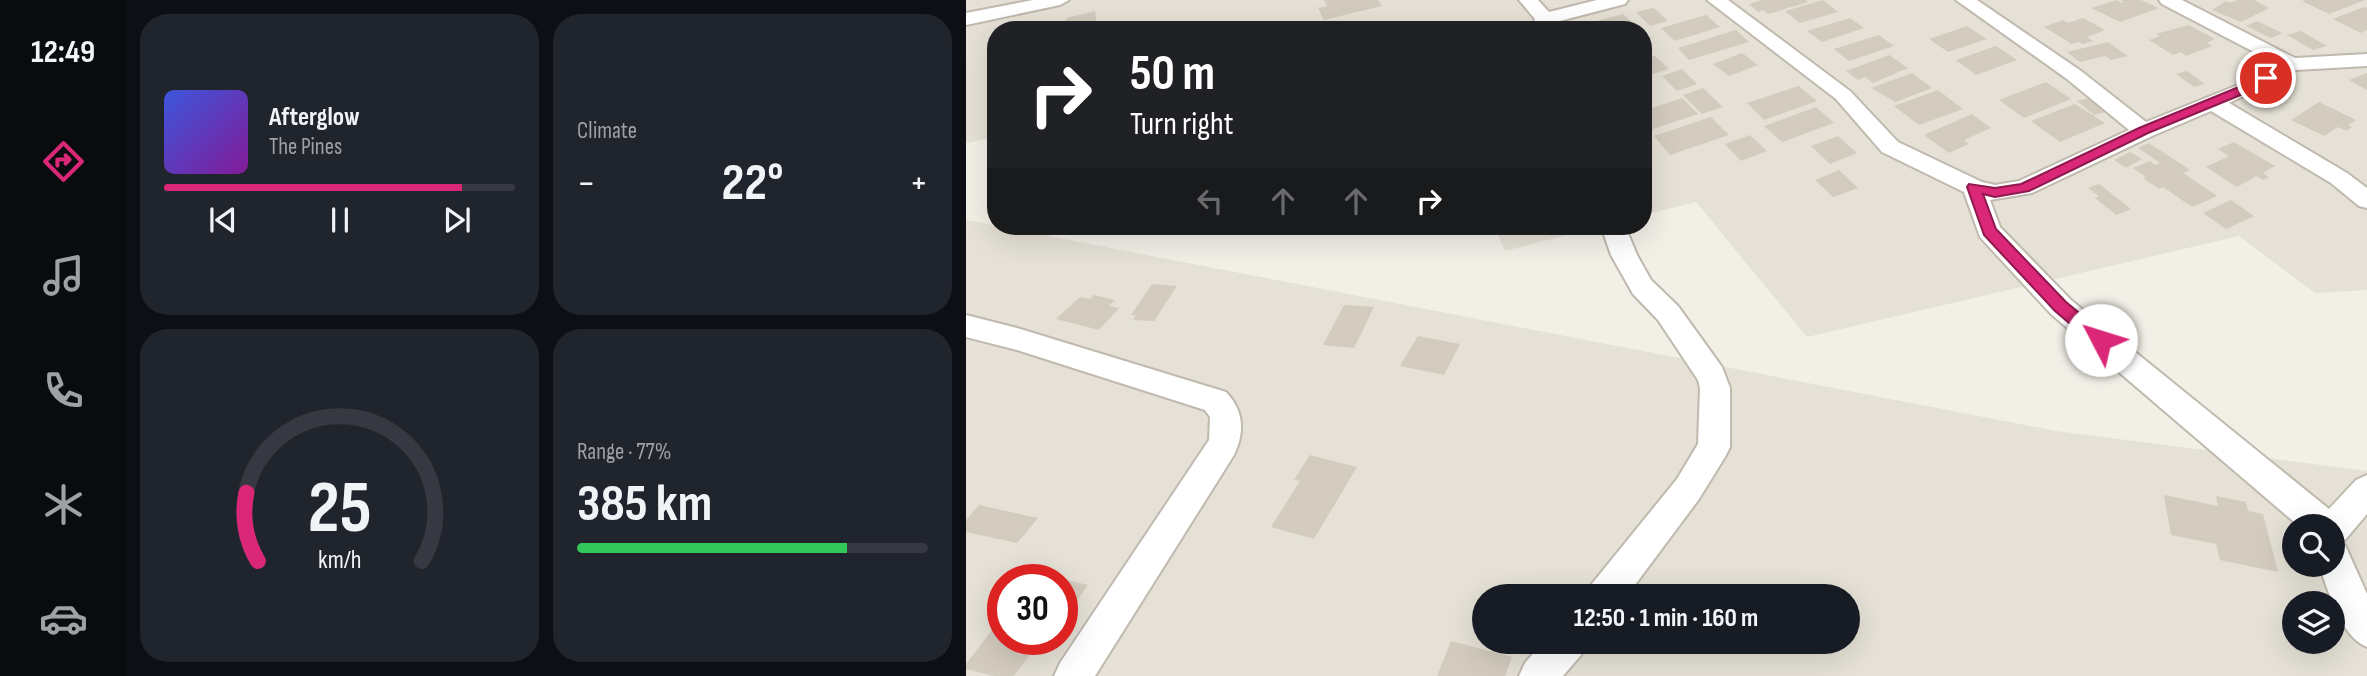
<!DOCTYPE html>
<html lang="en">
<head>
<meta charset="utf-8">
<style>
  body { margin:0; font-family:"Sofia Sans Condensed",sans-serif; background:#20242c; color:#f1f3f6; height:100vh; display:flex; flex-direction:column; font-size:26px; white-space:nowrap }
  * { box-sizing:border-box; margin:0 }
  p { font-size:23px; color:#9ea1a6 }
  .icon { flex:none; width:38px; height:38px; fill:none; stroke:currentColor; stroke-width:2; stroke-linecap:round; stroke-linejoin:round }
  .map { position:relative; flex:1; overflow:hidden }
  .details { display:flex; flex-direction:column; gap:14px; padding:14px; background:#0d0f14; width:840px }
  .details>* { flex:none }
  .hud { position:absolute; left:21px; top:21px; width:665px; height:214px; border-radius:28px; box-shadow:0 7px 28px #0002; background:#202124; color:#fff; overflow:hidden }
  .controls { position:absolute; left:1316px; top:514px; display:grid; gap:14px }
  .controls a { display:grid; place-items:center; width:63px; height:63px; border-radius:50%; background:#171b24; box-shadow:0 7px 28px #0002; font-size:35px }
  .speed { position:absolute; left:21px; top:564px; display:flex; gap:14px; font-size:35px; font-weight:700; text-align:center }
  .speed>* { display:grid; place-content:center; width:91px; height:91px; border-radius:50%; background:#171b24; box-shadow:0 7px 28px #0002; line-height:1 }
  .speed .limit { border:10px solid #d22; background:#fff; color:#111 }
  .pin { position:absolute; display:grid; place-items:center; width:60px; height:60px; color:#fff; margin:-30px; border:4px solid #fff; border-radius:50%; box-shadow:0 2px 7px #0007 }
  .me { position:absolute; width:77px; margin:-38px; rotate:310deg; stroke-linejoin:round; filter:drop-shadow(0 0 5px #0008) }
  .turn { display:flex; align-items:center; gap:24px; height:147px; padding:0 28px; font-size:32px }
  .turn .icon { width:91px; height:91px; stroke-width:2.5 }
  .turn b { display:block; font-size:49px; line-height:60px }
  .lanes { display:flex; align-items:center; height:66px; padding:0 28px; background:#0003; justify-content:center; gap:35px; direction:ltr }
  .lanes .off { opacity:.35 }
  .big { font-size:52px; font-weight:700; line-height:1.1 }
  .details .widget { flex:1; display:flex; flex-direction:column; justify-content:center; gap:10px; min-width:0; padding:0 24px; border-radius:28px; background:#20242c }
  .details .dial { align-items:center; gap:0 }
  .dial svg { height:182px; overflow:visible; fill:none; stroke:#363941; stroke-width:7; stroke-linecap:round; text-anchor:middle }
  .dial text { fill:#f1f3f6; stroke:none }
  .song { display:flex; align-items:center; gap:21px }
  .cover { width:84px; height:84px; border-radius:10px; background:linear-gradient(135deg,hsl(230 70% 55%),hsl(290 70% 35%)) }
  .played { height:7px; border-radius:4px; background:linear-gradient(90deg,#db2777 85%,#363941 85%) }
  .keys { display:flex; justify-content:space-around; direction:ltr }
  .heat { display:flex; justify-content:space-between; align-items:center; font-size:38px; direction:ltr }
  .charge { height:10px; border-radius:5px; background:linear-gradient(90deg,#34c759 77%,#363941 0) }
  .details .tiles { flex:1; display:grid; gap:14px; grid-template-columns:repeat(2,1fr) }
  .trip { position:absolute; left:506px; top:584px; width:388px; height:70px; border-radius:35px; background:#171b24; box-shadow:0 7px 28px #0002; font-weight:700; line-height:70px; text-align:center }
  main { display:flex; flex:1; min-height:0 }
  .menu { display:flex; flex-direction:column; width:126px; justify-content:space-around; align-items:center; background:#090b0e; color:#9ea1a6 }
  .menu .icon { width:49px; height:49px }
  .menu .on { color:#db2777 }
  .menu b { font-size:32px; color:#f1f3f6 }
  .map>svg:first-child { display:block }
</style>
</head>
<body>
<main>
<nav class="menu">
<b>12:49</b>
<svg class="icon on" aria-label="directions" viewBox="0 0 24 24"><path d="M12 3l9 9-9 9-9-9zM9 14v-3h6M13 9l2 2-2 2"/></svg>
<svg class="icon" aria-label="music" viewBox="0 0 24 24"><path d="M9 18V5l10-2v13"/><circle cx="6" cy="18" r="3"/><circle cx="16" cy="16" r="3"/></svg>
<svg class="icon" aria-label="phone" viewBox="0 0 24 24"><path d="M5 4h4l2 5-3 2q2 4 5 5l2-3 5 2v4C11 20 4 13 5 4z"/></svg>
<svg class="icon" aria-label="climate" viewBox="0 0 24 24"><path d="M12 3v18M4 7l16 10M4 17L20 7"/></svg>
<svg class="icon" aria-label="car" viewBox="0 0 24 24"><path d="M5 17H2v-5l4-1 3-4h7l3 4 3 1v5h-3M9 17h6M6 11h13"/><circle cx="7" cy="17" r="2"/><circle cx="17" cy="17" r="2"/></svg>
</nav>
<section class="details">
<div class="tiles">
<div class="widget">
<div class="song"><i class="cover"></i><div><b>Afterglow</b><p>The Pines</p></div></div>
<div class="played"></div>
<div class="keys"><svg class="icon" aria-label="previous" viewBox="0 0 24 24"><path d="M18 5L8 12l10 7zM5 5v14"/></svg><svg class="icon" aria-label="pause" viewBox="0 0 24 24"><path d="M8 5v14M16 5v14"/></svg><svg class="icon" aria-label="next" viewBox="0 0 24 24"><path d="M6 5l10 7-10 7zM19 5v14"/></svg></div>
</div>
<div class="widget"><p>Climate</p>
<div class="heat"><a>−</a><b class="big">22°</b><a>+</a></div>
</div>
<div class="widget dial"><svg viewBox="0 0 100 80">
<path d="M14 69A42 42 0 1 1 86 69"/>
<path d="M14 69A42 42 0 0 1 9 39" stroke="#db2777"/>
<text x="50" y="56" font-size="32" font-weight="700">25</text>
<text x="50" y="72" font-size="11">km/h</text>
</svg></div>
<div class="widget"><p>Range · 77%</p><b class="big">385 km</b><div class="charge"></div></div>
</div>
</section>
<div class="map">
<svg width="1401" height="676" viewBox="0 0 1401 676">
  <rect width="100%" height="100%" fill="#f2efe7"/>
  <g fill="#e5e1d6" fill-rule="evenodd">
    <path d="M0,0H1401V290L1349,293L1273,236L841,337L730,202L677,215V30H30V137L0,143Z"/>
    <path d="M0,220L1090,431L1401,471V676H0ZM1328,527H1367V565H1328ZM37,579H96V639H37ZM518,597H882V642H518ZM1328,604H1367V642H1328Z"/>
    <path d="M528,226H636L539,251Z"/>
  </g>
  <g fill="#d3cbbe">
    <path d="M358,0H412L416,6L358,20L352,8L361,6Z"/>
    <path d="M796,0H840L842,2L802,14L797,10L792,12L783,4Z"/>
    <path d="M857,0L872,12L834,23L819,11Z"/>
    <path d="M1151,0L1156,3L1158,2L1154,0H1175L1193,8L1154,22L1125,8Z"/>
    <path d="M1272,0H1288L1303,8L1275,22L1246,10L1260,1L1263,3Z"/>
    <path d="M1340,0H1399L1363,14L1336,1Z"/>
    <path d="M1398,7L1401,8V30L1395,33L1367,19Z"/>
    <path d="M688,8L702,21L684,26L670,12Z"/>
    <path d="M129,11L132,30H98V25L101,24L100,18Z"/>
    <path d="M657,14L672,28L615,30L612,26Z"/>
    <path d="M740,15L754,27L709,41L695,28Z"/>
    <path d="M884,18L898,28L856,42L841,31Z"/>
    <path d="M1117,18L1139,30L1121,37L1127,41L1117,44L1113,42L1106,44L1078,27L1097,20L1102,23Z"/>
    <path d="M1291,21L1316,33L1305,38L1280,26Z"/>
    <path d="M1223,25L1249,39L1241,43L1246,46L1220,56L1215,52L1207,55L1183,40L1194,36L1190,34Z"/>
    <path d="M1001,26L1021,39L982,52L963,39Z"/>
    <path d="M770,30L783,42L723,60L712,48Z"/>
    <path d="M1335,31L1361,46L1347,50L1321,35Z"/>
    <path d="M913,35L928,46L883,61L868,49Z"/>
    <path d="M1142,42L1162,56L1145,60L1139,56L1114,62L1101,52Z"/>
    <path d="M1030,46L1051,60L1010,75L990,60Z"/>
    <path d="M776,53L792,65L763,76L747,64Z"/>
    <path d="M923,55L942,68L907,83L899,77L892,80L880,71Z"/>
    <path d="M689,56L703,69L677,77V59Z"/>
    <path d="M716,69L731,84L711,91L696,76Z"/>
    <path d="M1221,71L1239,84L1228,87L1210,74Z"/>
    <path d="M946,73L966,88L930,102L905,88Z"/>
    <path d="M1401,73V90L1383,80Z"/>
    <path d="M1080,82L1105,99L1058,118L1033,100Z"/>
    <path d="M833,86L851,101L798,120L781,103Z"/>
    <path d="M737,88L757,107L736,114L717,95Z"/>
    <path d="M972,90L997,109L953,125L928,106Z"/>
    <path d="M1128,97L1144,111L1128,115L1111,101Z"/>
    <path d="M716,98L732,114L684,130L677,122V111Z"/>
    <path d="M1353,102L1390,120L1382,125L1386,127L1380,131L1372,127L1358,136L1325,120Z"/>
    <path d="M1109,104L1139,123L1094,142L1065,121Z"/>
    <path d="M850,107L868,123L816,142L798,126Z"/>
    <path d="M1006,114L1025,128L998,140L1003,144L983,153L958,135Z"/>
    <path d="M745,117L763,135L704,155L688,136Z"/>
    <path d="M784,135L801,151L775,161L759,144Z"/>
    <path d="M872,136L891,153L864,164L845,146Z"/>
    <path d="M1268,142L1309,166L1297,173L1303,177L1297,180L1290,176L1271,187L1240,167L1263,156L1252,149Z"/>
    <path d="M1183,143L1224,170L1217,173L1251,196L1226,207L1197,187L1193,189L1177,178L1180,177L1167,168L1184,161L1189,165L1194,163L1172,148Z"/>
    <path d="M1164,152L1176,159L1160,168L1148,160Z"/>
    <path d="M873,170L892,188L867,197L849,180Z"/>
    <path d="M1133,184L1165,209L1150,215L1129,198L1133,196L1122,188Z"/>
    <path d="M1265,200L1288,216L1260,229L1237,213Z"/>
    <path d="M186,284L211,286L188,321L167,320L170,315H165Z"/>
    <path d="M128,295L149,300L143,306L153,308L133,330L90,319L114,297L124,299Z"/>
    <path d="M378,305L408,307L388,348L357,345Z"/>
    <path d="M452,336L494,344L478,375L434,366Z"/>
    <path d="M344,455L391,467L348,539L305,527L334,481L328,480Z"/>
    <path d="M1198,495L1252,506L1250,496L1280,502L1282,511L1297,514L1312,572L1254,560L1250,544L1205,535Z"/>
    <path d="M13,505L72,518L51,543L0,532V520Z"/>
    <path d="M96,579L122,585L96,623Z"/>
    <path d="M37,607V639H75L48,676H28L0,669V664L35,618L30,617Z"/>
    <path d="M485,641L546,657L539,676H471Z"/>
  </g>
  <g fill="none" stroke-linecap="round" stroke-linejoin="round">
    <g stroke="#c0b9ae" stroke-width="4">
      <g id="street">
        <path d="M67,0H103L94,5L0,25V13Z"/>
        <path d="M553,0H572L583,12L631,0H662L659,4L586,23L582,30H563L569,19Z"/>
        <path d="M741,0H762L884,91L932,142L1016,182L1029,185L1053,181L1163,130L1101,79L990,0H1011L1115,71L1180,122L1277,83L1311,64L1196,4L1193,0H1216L1329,58L1401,54V66L1330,70L1263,103L1381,173L1401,188V208L1393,206L1365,183L1245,111L1186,136L1066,193L1024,200L1034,227L1105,300L1363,509L1390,480L1401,475V514L1379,540L1372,543L1379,545L1401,594V647C1374,636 1363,592 1353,565H1367V527H1334L1085,314L1014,237L998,192L916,152L870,99Z"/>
        <path d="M635,226H659L671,255L685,280L712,306L756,367L764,388V447L759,457L733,499L660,597H620L625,585L711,479L732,444L734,388L732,380L692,320L667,294L645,255Z"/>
        <path d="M0,315L51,328L260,392C278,411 279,432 268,455L129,676H88L94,663L243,440L244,417L239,410L51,350L0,337Z"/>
        <path d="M577,642H620L615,655L597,676H553L559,663Z"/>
      </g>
    </g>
    <use href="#street" fill="#fff" fill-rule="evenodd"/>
  </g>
  <path fill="#db2777" stroke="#8e194d" stroke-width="2" d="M1295,75L1305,78L1289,89L1182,133L1063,191L1029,197L1017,194L1030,229L1100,302L1141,336L1143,340L1141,345H1129L1089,311L1018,235L1001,187L1003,184L1029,188L1055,184L1173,128L1280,84Z"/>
</svg>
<div class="controls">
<a><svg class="icon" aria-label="search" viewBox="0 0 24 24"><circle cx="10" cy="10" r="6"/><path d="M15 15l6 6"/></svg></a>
<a><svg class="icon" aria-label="layers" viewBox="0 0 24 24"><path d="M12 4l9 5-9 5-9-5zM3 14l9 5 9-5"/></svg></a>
</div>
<div class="speed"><div class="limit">30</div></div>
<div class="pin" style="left:1300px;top:78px;background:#d93025"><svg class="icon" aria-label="arrive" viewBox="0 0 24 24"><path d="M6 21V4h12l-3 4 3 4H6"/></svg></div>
<svg class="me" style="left:1135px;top:340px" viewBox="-20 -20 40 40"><circle r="19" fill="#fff"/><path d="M0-13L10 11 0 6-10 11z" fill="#db2777"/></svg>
<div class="trip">12:50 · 1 min · 160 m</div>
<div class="hud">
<div class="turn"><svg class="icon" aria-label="right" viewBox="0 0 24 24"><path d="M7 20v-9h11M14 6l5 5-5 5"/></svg><div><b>50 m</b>Turn right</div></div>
<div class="lanes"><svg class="icon off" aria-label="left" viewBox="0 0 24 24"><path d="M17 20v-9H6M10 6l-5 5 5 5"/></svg><svg class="icon off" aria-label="ahead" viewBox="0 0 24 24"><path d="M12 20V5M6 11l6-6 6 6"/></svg><svg class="icon off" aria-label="ahead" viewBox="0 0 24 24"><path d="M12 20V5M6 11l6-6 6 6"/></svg><svg class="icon" aria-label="right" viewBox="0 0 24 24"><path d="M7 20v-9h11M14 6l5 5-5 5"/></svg></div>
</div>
</div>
</main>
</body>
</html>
